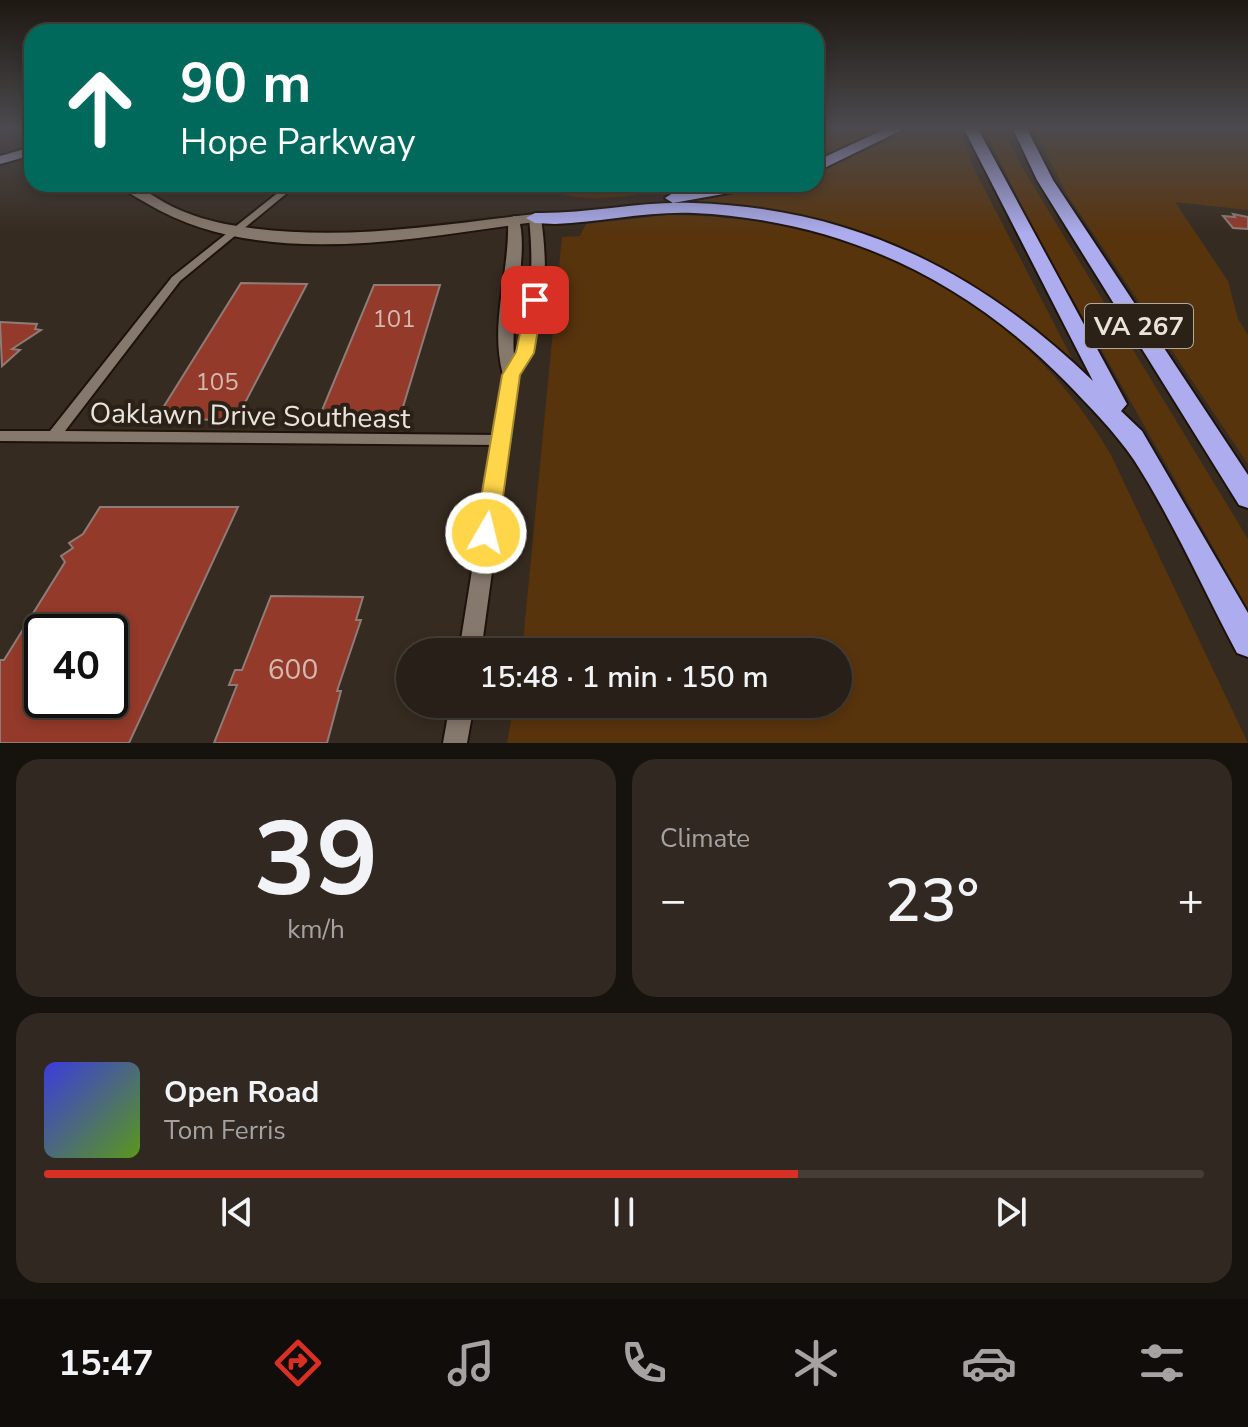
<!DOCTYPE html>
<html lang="en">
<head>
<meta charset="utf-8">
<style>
  body { margin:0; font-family:"Nunito Sans",sans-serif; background:#302821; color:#f1f3f6; height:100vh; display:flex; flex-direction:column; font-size:30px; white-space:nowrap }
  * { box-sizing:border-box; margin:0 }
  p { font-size:26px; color:#a5a3a2 }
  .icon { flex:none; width:44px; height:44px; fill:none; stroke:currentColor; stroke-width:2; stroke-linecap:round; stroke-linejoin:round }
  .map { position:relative; height:743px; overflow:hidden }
  .drawer { display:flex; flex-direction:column; gap:16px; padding:16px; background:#16120d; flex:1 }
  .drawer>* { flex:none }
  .guide { position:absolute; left:24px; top:24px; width:800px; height:168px; border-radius:24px; box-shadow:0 4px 12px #0003,0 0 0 2px #443e37; background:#00695c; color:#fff; overflow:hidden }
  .speed { position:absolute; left:24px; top:614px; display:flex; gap:16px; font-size:40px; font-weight:700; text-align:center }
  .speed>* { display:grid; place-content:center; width:104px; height:104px; border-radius:50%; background:#282018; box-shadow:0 4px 12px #0003,0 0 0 2px #443e37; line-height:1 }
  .speed .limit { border:4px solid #111; border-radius:12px; background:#fff; color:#111 }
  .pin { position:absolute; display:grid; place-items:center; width:68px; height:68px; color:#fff; margin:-34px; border-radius:16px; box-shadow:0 4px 12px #0006 }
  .me { position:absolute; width:88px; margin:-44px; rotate:8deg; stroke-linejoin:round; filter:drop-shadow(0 0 6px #0008) }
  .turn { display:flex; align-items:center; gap:28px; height:168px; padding:0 24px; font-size:36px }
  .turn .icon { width:104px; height:104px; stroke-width:2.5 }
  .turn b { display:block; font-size:56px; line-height:68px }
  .big { font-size:60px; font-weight:600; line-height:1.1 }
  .drawer .widget { flex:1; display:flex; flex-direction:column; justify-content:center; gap:12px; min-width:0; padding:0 28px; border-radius:24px; background:#302821 }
  .drawer .dial { align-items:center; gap:0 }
  .dial b { font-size:104px; line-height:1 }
  .song { display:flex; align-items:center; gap:24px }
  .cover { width:96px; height:96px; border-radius:12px; background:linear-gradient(135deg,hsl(240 70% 55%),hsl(90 70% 35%)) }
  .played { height:8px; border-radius:4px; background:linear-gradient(90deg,#d93025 65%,#443e37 65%) }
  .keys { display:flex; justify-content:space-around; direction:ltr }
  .heat { display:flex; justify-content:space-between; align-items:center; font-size:44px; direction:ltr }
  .drawer .tiles { flex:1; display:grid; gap:16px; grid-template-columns:1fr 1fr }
  .widget:last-child { grid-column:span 2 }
  .trip { position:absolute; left:396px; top:638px; width:456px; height:80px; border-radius:40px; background:#282018; box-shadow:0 4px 12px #0003,0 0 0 2px #443e37; font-weight:600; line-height:80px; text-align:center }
  .tabs { display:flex; height:128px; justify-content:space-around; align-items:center; background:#100d0a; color:#a5a3a2 }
  .tabs .icon { width:56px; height:56px }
  .tabs .current { color:#d93025 }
  .tabs b { font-size:36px; color:#f1f3f6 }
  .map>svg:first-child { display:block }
</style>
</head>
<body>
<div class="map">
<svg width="1248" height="743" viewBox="0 0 1248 743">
  <rect width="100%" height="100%" fill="#362b20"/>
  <g fill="#58340d">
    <path d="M816,129H882L816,159Z"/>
    <path d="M905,129H959L975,171L1078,370C953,252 839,210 669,203L767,184H816V171L892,140Z"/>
    <path d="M984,129H1003L1022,167L1248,539V609L1036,234Z"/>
    <path d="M1034,129H1248V210L1175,202L1228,281L1238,319L1248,335V464L1066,193Z"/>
    <path d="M536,184H702C650,190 585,212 536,184Z"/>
    <path d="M668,215C852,216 1017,293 1111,455L1248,743H507L514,704H838V652H522L562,237L580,236L586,224Z"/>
  </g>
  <g fill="#933a2a" stroke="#8f7c78" stroke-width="2" fill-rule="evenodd">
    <path d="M1233,214L1248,217V229L1233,228L1223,216L1235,217Z"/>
    <path d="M241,283L307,284L236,420L156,419Z"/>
    <path d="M374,285H440L399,420H318Z"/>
    <path d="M0,322L37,324L35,329L41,330L12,349L20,350L2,366Z"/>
    <path d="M100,507H238L129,743H0V660H4L65,562L61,556L73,548L69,543L83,534ZM42,632H110V700H42Z"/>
    <path d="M271,596L363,597L356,620H361L337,691H341L327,743H214L237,685H229L235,670H242Z"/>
  </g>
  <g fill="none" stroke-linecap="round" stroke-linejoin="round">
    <g stroke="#1d130a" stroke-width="4">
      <path id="minor" d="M289,184H298L180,281L65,431L500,435L505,436L507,440L505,444L500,445L0,441V431H50L172,277Z"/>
    </g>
    <g stroke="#1d130a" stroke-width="4">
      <g id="tertiary">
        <path d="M535,214L541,218C549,273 546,326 519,375L481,652H459L503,375C489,323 510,273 508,220L514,216L518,217C530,249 510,315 514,355C532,311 534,265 529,218Z"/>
        <path d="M450,704H474L467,743H443Z"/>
      </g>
    </g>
    <g stroke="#1d130a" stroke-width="4">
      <path id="secondary" d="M117,184C140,184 153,197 173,207C190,215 212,222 231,225C333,243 433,226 535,214L542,218L535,222C412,238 262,271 148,204C138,198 126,192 117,184Z"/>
    </g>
    <g stroke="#1d130a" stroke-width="4">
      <path id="primary" d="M32,147V155L0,164V156Z"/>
    </g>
    <g stroke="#1d130a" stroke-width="4">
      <g id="motorway">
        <path d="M885,129H904L816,172V161Z"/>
        <path d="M964,129H978L1127,404L1121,411L1142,431L1248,613V657L1237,653C1204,591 1171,517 1134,460C1115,432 1089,406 1066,382C964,278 840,220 694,213C648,211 601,222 555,224L535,223L526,218L535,213C588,214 640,201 693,203C853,208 979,271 1093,381Z"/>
        <path d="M1013,129H1027L1053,180L1248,475V508L1239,505L1037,180Z"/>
        <path d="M724,184H759L751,189L673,203L665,198L673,193Z"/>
      </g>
    </g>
    <use href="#minor" fill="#85786c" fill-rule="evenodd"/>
    <use href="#tertiary" fill="#85786c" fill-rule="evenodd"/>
    <use href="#secondary" fill="#85786c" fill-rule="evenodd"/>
    <use href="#primary" fill="#9c97ba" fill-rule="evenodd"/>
    <use href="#motorway" fill="#acacee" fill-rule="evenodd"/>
  </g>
  <linearGradient id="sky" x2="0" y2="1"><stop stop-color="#1e1812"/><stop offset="0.55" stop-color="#4c4a4e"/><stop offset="1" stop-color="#4c4a4e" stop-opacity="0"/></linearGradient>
  <rect width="1248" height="233" fill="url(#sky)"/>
  <path fill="#ffd54a" stroke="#a68a30" stroke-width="2" d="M535,295L543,300L534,353L520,375L498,533L494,540L486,543L479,540L475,533L502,375L516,352L527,300Z"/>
  <g text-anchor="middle" stroke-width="8" stroke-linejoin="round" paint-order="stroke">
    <g font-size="24" fill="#d5b9b0">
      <text x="394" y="327">101</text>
      <text x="217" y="390">105</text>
    </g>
    <rect fill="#2c2117" stroke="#b2a9a2" stroke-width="2" x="1085" y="304" width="108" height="44" rx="6"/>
    <g font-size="26" font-weight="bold" fill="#ebe3dd">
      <text x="1139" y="335">VA 267</text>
    </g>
    <g font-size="28" fill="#ebe3dd" stroke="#2c2117">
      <text transform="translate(250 415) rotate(1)" y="10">Oaklawn Drive Southeast</text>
    </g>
    <g font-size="28" fill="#d5b9b0">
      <text x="293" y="679">600</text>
    </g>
  </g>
</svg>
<div class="speed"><div class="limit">40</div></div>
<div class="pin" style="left:535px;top:300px;background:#d93025"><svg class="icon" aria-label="arrive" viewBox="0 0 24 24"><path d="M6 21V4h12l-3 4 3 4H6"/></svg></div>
<svg class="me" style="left:486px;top:533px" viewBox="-20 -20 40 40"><circle r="17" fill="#ffd54a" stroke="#fff" stroke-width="3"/><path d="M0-11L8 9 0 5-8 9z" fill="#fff"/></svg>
<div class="trip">15:48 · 1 min · 150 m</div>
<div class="guide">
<div class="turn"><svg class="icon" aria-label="ahead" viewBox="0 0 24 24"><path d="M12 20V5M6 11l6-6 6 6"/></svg><div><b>90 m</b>Hope Parkway</div></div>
</div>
</div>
<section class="drawer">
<div class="tiles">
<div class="widget dial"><b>39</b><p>km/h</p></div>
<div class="widget"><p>Climate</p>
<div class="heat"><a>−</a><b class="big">23°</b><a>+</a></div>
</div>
<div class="widget">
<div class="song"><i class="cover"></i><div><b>Open Road</b><p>Tom Ferris</p></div></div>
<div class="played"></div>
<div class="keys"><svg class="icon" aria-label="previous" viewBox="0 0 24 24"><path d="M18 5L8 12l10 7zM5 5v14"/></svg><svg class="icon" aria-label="pause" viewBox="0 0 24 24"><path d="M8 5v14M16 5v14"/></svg><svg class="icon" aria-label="next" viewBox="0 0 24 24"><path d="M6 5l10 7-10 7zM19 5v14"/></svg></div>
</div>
</div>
</section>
<nav class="tabs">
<b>15:47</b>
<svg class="icon current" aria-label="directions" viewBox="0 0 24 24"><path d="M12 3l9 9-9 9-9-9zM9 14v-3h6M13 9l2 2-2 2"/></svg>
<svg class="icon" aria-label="music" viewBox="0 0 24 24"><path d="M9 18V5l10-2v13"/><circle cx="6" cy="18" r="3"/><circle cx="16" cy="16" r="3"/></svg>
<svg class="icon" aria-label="phone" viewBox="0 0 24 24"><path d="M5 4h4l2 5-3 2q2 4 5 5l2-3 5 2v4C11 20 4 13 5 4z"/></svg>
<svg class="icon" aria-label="climate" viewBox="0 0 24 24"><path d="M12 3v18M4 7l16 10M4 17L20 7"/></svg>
<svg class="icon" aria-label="car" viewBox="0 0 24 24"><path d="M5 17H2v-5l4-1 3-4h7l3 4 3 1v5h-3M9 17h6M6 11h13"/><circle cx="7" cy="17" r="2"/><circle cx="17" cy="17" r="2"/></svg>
<svg class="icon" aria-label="filters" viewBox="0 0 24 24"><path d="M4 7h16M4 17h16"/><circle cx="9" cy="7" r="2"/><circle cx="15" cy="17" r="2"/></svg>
</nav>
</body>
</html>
